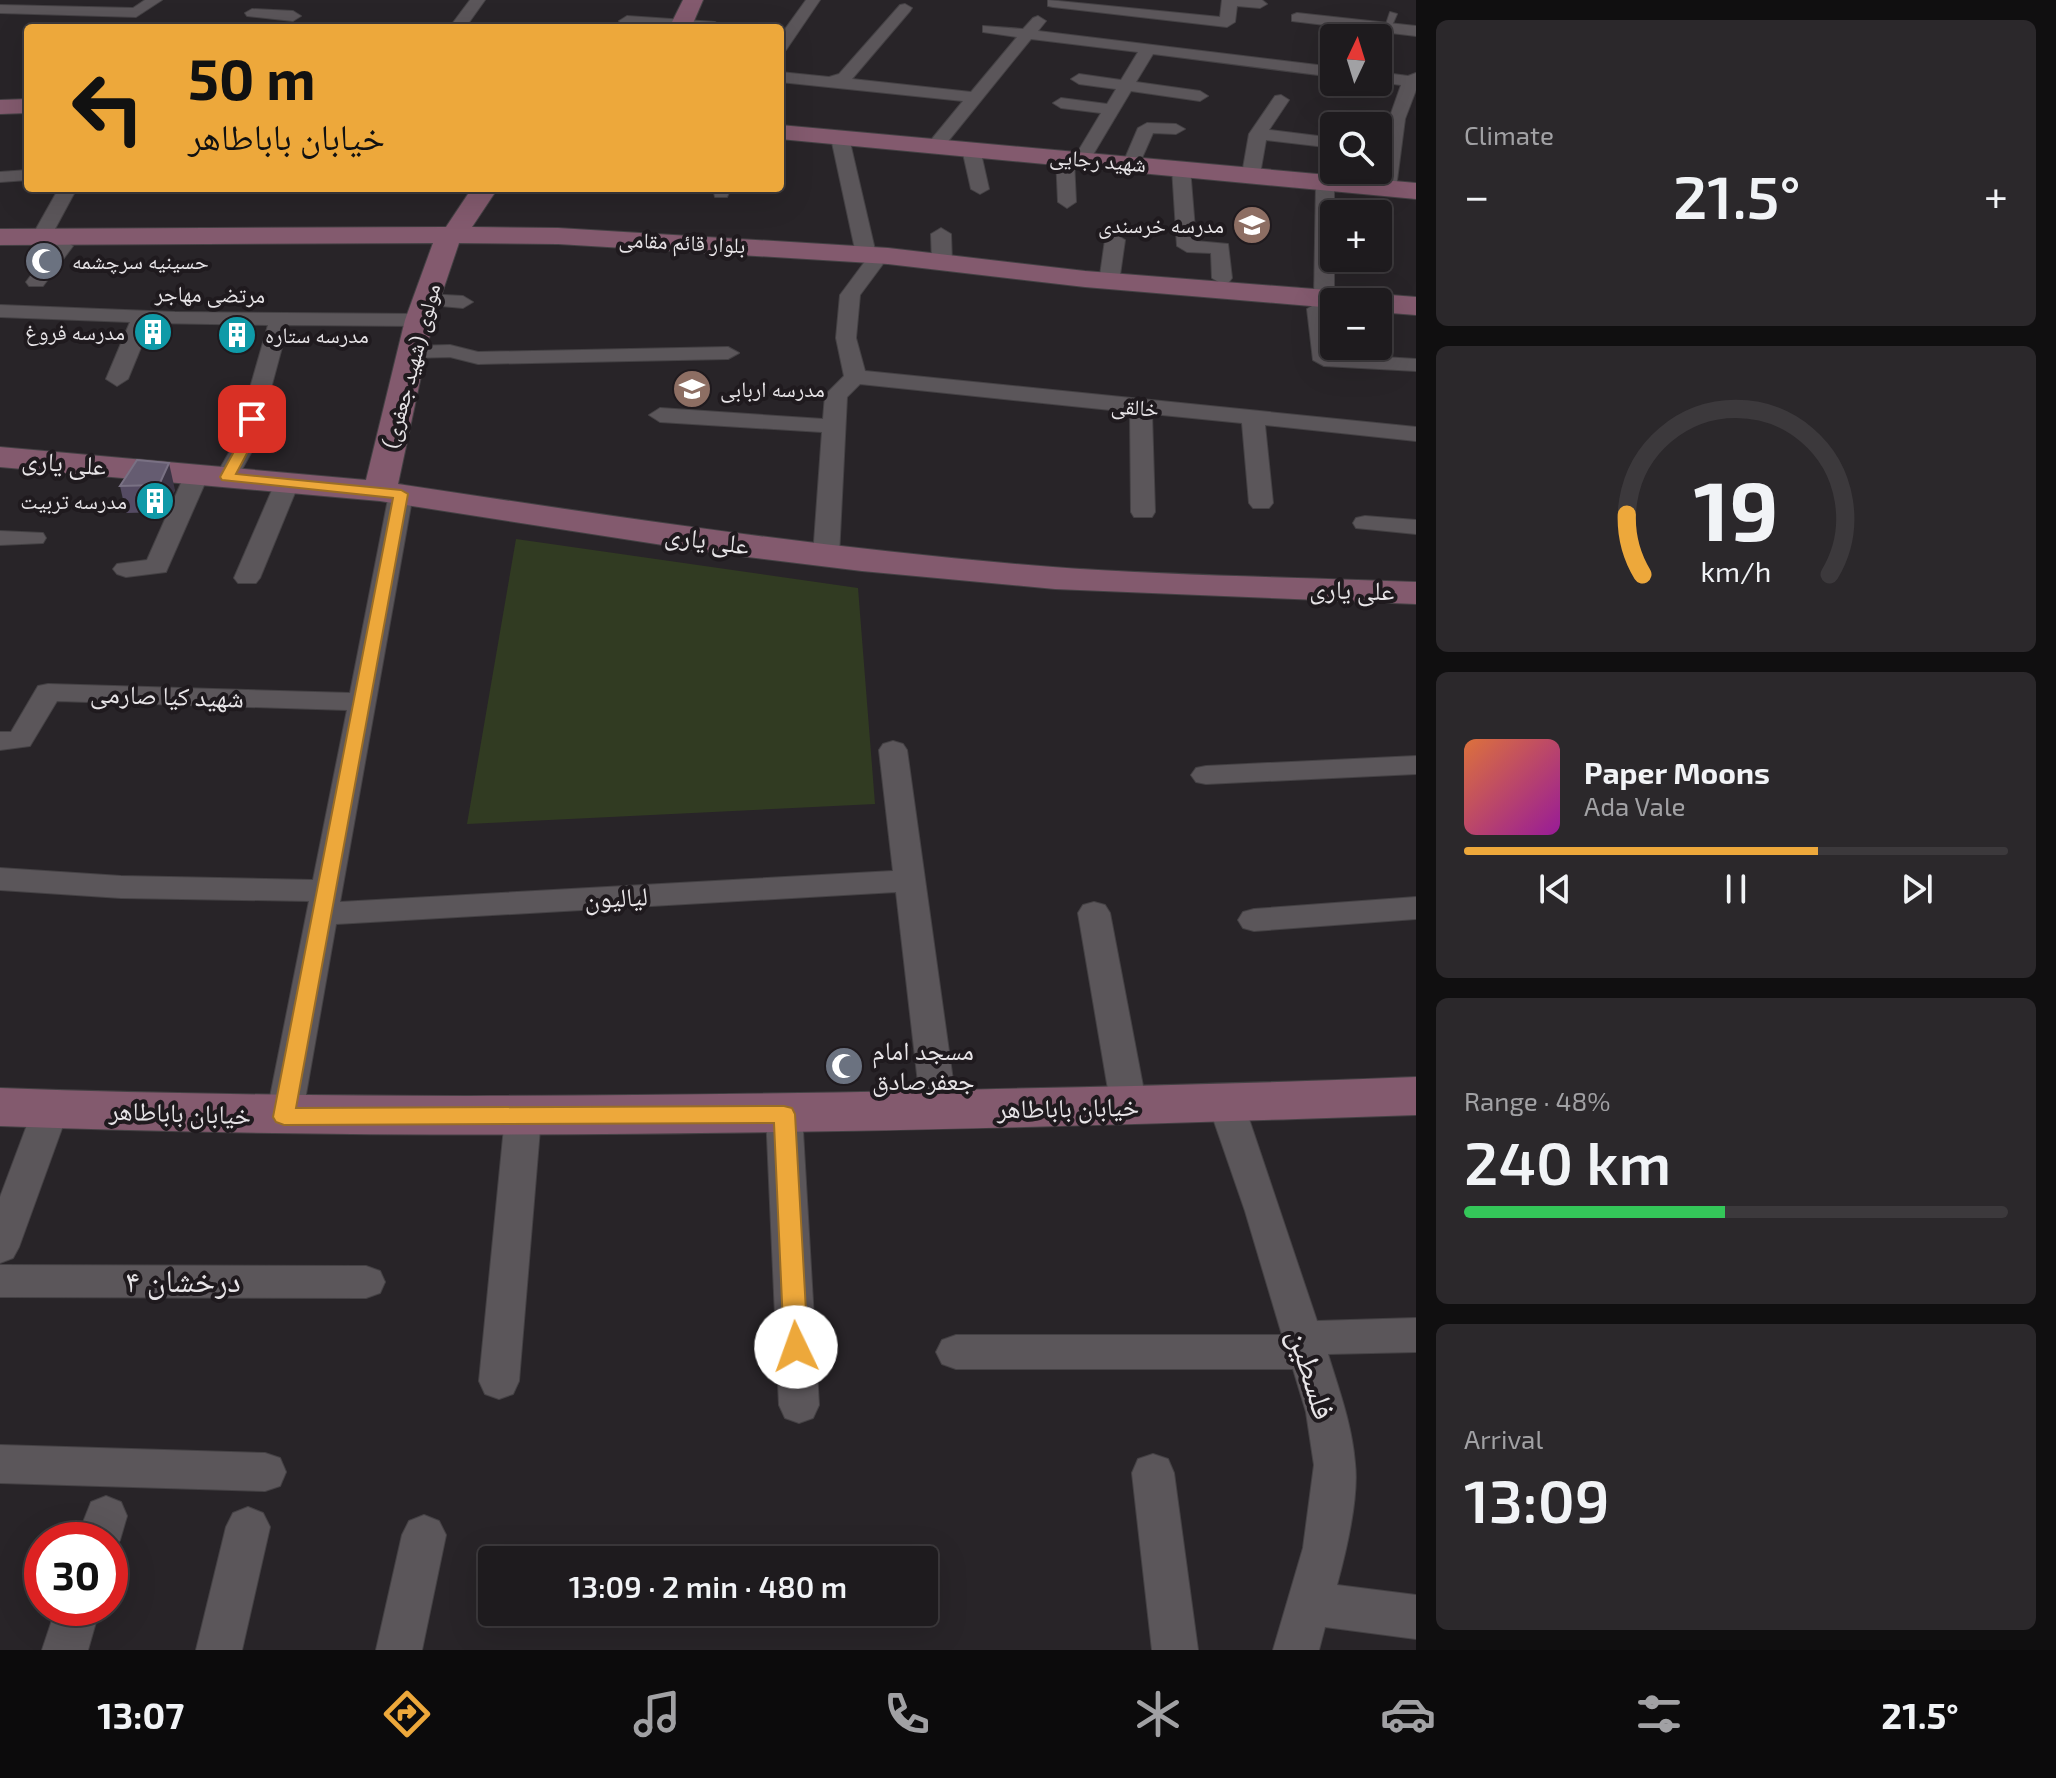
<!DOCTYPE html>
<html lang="en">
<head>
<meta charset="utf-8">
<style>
  body { margin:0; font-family:"Exo 2","Noto Naskh Arabic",sans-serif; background:#2b282b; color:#f1f3f6; height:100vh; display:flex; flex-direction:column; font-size:30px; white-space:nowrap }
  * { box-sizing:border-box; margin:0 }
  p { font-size:26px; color:#a1a1a4 }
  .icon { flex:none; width:44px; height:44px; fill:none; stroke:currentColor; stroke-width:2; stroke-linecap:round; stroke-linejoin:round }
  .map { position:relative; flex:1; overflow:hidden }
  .drawer { display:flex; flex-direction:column; gap:20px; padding:20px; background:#100f10; width:640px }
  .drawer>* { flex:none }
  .guide { position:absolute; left:24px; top:24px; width:760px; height:168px; border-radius:8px; box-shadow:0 8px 32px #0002,0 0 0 2px #3c393c; background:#eda83b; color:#111; overflow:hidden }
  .needle { width:52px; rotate:4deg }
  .tools { position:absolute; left:1320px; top:24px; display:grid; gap:16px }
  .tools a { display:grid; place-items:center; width:72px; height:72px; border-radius:8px; background:#1e1b1e; box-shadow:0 8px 32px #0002,0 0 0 2px #3c393c; font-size:40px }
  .speed { position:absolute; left:24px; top:1522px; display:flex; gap:16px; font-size:40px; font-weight:700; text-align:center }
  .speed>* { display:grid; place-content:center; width:104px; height:104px; border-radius:50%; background:#1e1b1e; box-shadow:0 8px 32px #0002,0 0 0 2px #3c393c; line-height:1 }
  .speed .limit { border:12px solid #d22; background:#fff; color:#111 }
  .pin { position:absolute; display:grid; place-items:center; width:68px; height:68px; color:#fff; margin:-34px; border-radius:16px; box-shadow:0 4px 12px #0006 }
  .me { position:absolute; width:88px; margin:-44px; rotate:357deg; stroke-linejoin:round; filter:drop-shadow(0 0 6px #0008) }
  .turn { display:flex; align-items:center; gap:28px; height:168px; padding:0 32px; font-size:36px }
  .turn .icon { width:104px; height:104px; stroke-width:2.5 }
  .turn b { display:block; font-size:56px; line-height:68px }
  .big { font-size:60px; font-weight:600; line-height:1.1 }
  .drawer .card { flex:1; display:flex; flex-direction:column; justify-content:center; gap:12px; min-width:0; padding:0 28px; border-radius:12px; background:#2b282b }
  .drawer .dial { align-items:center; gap:0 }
  .dial svg { height:208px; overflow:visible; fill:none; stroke:#3c393c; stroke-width:7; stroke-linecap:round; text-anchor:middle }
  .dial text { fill:#f1f3f6; stroke:none }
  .song { display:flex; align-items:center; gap:24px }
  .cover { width:96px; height:96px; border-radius:12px; background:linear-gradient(135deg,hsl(20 70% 55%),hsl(300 70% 35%)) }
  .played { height:8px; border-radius:4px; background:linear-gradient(90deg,#eda83b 65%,#3c393c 65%) }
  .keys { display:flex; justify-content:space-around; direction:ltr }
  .heat { display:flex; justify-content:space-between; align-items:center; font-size:44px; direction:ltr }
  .charge { height:12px; border-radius:6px; background:linear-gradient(90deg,#34c759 48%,#3c393c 0) }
  .trip { position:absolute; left:478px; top:1546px; width:460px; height:80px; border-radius:8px; background:#1e1b1e; box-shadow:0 8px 32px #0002,0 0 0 2px #3c393c; font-weight:600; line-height:80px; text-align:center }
  .tab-bar { display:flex; height:128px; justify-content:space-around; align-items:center; background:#0c0b0c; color:#a1a1a4 }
  .tab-bar .icon { width:56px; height:56px }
  .tab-bar .on { color:#eda83b }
  .tab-bar b { font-size:36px; color:#f1f3f6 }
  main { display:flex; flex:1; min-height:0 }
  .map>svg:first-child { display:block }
</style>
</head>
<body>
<main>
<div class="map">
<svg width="1416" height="1650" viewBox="0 0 1416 1650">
  <rect width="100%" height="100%" fill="#282428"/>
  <path fill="#313b22" d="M516,539L858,588L875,804L467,824Z"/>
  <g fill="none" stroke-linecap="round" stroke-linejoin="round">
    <g stroke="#444144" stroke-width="2">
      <path id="lane" d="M1390,12L1397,14L1390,30H1384Z"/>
    </g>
    <g stroke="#444144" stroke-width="2">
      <g id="street">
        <path d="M145,0H162L136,17L0,13V5L133,8Z"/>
        <path d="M470,0H485L465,28H449Z"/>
        <path d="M806,0H820L786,50L780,52V36Z"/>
        <path d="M1048,0L1220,17L1222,0H1262L1267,4L1260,8L1237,6L1235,22L1227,27L1053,7L1048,6Z"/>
        <path d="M905,4L912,8L910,11L852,79L971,92L1017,37L983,32V26L1023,29L1033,18L1038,16L1046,21L1038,31L1334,67V77L1153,54L1136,82L1200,91L1208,96L1200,101L1131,91L1088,163L1082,164L1074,160L1076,202L1067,208L1058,202L1056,157L1065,152L1074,158L1101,113L1061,108L1053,103L1061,98L1107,104L1116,89L1079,84L1071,79L1079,74L1121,80L1138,52L1031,39L941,150L935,151L926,146L963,101L780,82V72L829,77L839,74L900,5Z"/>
        <path d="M252,9L293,11L301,16L293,21L247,16L245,13Z"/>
        <path d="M1297,13L1416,26V36L1292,21V15Z"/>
        <path d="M627,16L715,22L723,27L663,28L622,24L619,21Z"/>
        <path d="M1378,72L1408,76L1416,73V90L1405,119L1396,188L1387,193L1378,188L1389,119L1401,85L1378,82Z"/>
        <path d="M1281,95L1289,100L1269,130L1334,138V148L1266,140L1260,174L1257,178H1245L1242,174L1249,134L1275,96Z"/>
        <path d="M1147,123L1176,124L1185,129L1176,134L1153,133L1138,167H1126L1123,163L1138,128Z"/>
        <path d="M840,133L849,138L876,254L866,260L856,254L831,138Z"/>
        <path d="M971,144L980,149L989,189L980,194L971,189L962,149Z"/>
        <path d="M1181,163L1190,168L1196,241L1228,244L1232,278L1229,282L1222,284L1212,278L1211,253L1187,252L1177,246L1172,168Z"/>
        <path d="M28,170V180L0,182V172Z"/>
        <path d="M1325,177L1334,182V299L1324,305L1334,354L1416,359V371L1324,366L1313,360L1307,309L1317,303L1314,299L1316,182Z"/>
        <path d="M59,188H77L49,240H35L32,236Z"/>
        <path d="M713,188H731L727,197H715Z"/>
        <path d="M941,228L951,234L952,262L942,268L932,262L931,234Z"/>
        <path d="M1115,234L1125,240L1119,282L1109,288L1099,282L1105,240Z"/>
        <path d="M63,240L73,246L43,286H29L26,282L56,242Z"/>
        <path d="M873,258L883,264L860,295L856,338L865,371L1416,427V441L1265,425L1273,503L1269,508H1253L1249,503L1242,423L1152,414L1155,512L1152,517H1134L1131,512L1130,412L860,384L847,397L839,556L835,561H817L813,556L822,432L660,422L649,415L660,408L823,419L825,395L844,376L836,338L840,295L866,260Z"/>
        <path d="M426,294L463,296L473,302L463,308L419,304L416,300Z"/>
        <path d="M0,305L175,312L419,314L429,320L419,326L288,325L256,444L235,482H219L215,477L234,444L268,325L151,323L128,379L117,386L106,379L130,322L0,317Z"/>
        <path d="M450,345L478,352L728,347L739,353L728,359L478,364L450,357L411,358L400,352L411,346Z"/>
        <path d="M197,467L205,469L209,474L166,572L126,577L117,574L113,569L117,564L147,560L185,474L189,469Z"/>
        <path d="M287,476L295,478L299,483L260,578L256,583H238L234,578L275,483L279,478Z"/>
        <path d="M401,487L409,489L413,494L340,902L893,871L879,750L883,744L893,741L903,744L907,750L957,1109L951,1119L939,1123L927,1119L921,1109L896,892L336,924L302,1117L297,1127L284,1131L271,1127L266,1117L309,901L121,898L0,890V868L121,876L313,880L347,710L57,701L30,746L0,750V732H11L38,686L48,684L350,693L389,494L393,489Z"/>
        <path d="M1365,516L1416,520V534L1356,528L1353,523L1356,518Z"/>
        <path d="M0,531L43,533L46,538L43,543L0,545Z"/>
        <path d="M1416,756V774L1206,784L1196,782L1191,775L1196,768L1206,766Z"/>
        <path d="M1416,897V919L1254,931L1243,928L1238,920L1243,912L1254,909Z"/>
        <path d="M1094,902L1105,905L1110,913L1147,1107L1141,1117L1129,1121L1117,1117L1111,1107L1078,913L1083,905Z"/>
        <path d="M1226,1090L1238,1094L1244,1104L1317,1321L1416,1318V1352L1328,1354C1339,1390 1352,1425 1355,1463C1359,1497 1346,1552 1337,1585L1416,1595V1639L1325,1627L1319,1650H1273L1303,1548L1314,1465L1306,1412L1293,1369H956L942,1364L936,1352L942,1340L956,1335H1282L1245,1211L1208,1104L1214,1094Z"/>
        <path d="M51,1095L63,1099L69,1109L19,1247L13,1258L0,1263V1197L33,1109L39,1099Z"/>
        <path d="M784,1100L797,1104L802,1114L819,1405L813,1418L799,1423L785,1418L779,1405L766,1114L771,1104Z"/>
        <path d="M523,1103L536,1107L541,1117L519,1381L513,1394L499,1399L485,1394L479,1381L505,1117L510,1107Z"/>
        <path d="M0,1265L366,1266L380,1271L385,1282L380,1293L366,1298L0,1297Z"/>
        <path d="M0,1445L265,1453L280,1458L286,1472L280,1486L265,1491L0,1483Z"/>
        <path d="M1153,1454L1168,1459L1174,1473L1198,1650H1152L1132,1473L1138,1459Z"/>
        <path d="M106,1496L121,1502L127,1516L120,1540L110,1556V1540H76L91,1502Z"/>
        <path d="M248,1507L263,1513L270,1527L242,1650H196L226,1527L233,1513Z"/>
        <path d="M424,1515L439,1521L446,1535L422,1650H376L402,1535L409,1521Z"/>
        <path d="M56,1608H100L88,1650H42Z"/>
      </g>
    </g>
    <g stroke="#444144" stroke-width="2">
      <g id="secondary">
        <path d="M683,0H703L691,28H669Z"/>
        <path d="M28,99V113L0,114V100Z"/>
        <path d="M780,125L1416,183V199L780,139Z"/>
        <path d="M472,188H498L472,227L558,228L888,248L1085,271L1416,297V315L1378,312V302H1334V308L1085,287L888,264L558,244L459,243L433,320L398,484C616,517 833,550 1053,567C1173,576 1295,577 1416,582V604L1055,589L862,571L708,552L380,501L0,467V447L366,480L405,320L433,243L0,245V229L446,227Z"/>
        <path d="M1416,1077V1115L1297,1119C865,1133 432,1142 0,1126V1088C304,1099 607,1097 911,1091C1079,1087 1248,1084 1416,1077Z"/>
      </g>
    </g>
    <use href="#lane" fill="#5b565a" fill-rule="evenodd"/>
    <use href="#street" fill="#5b565a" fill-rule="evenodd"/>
    <use href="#secondary" fill="#835a6e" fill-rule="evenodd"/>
  </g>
  <path fill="#554b63" d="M137,460L175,490L165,512L126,513L120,486Z"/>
  <path fill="#3c3545" d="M169,463L175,490L165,512L159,485Z"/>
  <path fill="#655c71" stroke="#797184" stroke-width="2" d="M137,460L169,463L159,485L120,486Z"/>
  <path fill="#eda83b" stroke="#9a6d26" stroke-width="2" d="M252,415L259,419L252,444L236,474L401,490L408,494L296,1108L784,1106L792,1108L795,1114L808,1347L804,1354L796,1357L787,1354L784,1347L774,1123L284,1125L276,1122L273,1117L393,498L222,480L220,477L238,444L245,419Z"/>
  <defs>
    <g id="school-disc" transform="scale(2)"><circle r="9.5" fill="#8d6e63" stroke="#1f1a1e"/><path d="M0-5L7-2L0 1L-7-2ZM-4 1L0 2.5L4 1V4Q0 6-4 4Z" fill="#fff"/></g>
    <g id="mosque-disc" transform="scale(2)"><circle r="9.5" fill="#6b7280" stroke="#1f1a1e"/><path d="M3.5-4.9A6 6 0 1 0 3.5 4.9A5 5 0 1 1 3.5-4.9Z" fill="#fff"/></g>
    <g id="building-disc" transform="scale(2)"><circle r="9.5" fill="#0f9aa8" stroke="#1f1a1e"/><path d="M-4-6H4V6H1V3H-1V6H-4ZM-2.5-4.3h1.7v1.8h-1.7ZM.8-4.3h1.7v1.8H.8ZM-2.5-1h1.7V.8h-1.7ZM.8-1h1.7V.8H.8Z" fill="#fff"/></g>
  </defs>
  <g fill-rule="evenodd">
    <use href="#school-disc" x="1252" y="225"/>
    <use href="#mosque-disc" x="44" y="261"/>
    <use href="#building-disc" x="153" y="332"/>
    <use href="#building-disc" x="237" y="335"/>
    <use href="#school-disc" x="692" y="389"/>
    <use href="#building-disc" x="155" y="501"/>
    <use href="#mosque-disc" x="844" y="1066"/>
  </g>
  <g text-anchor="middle" stroke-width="8" stroke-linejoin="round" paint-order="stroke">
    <g font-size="22" fill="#e7e4e7" stroke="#1f1a1e">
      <text transform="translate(1098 160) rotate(5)" y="8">شهید رجایی</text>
      <text transform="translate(682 242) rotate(3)" y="8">بلوار قائم مقامی</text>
      <text transform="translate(210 294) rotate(1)" y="8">مرتضی مهاجر</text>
      <text transform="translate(411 366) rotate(-75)" y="8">مولوی (شهید جعفری)</text>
      <text transform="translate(1135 407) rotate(5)" y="8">خالقی</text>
    </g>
    <g font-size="22" fill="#e7e4e7" stroke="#1f1a1e" text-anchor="end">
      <text x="1224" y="233">مدرسه خرسندی</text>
      <text x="72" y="269" text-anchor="start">حسینیه سرچشمه</text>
      <text x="125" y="340">مدرسه فروغ</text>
      <text x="265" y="343" text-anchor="start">مدرسه ستاره</text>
      <text x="720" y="397" text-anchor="start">مدرسه اربابی</text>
      <text x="127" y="509">مدرسه تربیت</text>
    </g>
    <g font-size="26" fill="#e7e4e7" stroke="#1f1a1e">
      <text transform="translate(64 463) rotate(5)" y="9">علی یاری</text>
      <text transform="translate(707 540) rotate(8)" y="9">علی یاری</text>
      <text transform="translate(1352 590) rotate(2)" y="9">علی یاری</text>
      <text transform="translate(167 696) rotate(2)" y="9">شهید کیا صارمی</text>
      <text transform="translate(616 898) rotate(-3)" y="9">لیالیون</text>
      <text transform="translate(1068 1108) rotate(-1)" y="9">خیابان باباطاهر</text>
      <text transform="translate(180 1113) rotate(2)" y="9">خیابان باباطاهر</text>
    </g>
    <g font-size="26" fill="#e7e4e7" stroke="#1f1a1e" text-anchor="start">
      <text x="872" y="1060">مسجد امام<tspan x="872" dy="30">جعفرصادق</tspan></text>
    </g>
    <g font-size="32" fill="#e7e4e7" stroke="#1f1a1e">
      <text x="183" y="1292">درخشان ۴</text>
      <text transform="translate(1312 1374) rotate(73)" y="11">فلسطین</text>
    </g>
  </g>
</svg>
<div class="tools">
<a><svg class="needle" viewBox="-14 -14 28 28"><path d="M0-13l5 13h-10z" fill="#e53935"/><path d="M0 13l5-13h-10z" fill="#a1a1a4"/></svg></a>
<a><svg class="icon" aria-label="search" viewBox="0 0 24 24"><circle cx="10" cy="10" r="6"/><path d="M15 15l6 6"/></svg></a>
<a>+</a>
<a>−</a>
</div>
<div class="speed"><div class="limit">30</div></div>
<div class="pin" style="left:252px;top:419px;background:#d93025"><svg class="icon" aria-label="arrive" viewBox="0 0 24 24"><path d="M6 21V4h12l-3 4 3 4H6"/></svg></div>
<svg class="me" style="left:796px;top:1347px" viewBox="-20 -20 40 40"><circle r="19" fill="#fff"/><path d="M0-13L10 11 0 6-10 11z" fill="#eda83b"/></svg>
<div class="trip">13:09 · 2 min · 480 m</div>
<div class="guide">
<div class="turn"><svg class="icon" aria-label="left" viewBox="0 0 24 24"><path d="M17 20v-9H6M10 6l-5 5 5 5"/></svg><div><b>50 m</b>خیابان باباطاهر</div></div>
</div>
</div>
<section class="drawer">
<div class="card"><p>Climate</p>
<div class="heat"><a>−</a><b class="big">21.5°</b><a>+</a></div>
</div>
<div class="card dial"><svg viewBox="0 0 100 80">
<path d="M14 69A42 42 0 1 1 86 69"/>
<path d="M14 69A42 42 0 0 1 8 46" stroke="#eda83b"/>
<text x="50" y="56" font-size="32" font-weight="700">19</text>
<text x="50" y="72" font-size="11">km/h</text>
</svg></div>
<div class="card">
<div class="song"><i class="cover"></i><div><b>Paper Moons</b><p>Ada Vale</p></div></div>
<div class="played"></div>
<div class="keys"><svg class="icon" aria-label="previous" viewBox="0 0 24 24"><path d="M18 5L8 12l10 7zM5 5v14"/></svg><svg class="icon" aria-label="pause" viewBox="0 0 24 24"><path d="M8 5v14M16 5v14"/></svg><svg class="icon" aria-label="next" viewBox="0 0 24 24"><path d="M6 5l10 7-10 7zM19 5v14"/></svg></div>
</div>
<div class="card"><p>Range · 48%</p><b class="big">240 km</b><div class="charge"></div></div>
<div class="card"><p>Arrival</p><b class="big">13:09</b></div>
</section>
</main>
<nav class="tab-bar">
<b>13:07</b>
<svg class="icon on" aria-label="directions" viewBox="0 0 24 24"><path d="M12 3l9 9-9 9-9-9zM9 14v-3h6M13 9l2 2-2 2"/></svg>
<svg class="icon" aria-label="music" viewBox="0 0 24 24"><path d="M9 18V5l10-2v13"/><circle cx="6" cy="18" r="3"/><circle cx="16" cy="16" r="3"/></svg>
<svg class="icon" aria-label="phone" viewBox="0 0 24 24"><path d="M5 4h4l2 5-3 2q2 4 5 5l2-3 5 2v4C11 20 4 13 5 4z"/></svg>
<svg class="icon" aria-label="climate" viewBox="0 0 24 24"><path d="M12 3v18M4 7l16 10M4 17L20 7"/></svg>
<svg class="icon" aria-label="car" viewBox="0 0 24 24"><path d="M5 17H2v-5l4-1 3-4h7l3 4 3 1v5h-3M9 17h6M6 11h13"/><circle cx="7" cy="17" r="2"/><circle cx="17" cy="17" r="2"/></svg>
<svg class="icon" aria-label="filters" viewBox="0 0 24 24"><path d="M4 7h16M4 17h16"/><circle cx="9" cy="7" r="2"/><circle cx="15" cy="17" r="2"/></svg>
<b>21.5°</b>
</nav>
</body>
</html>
